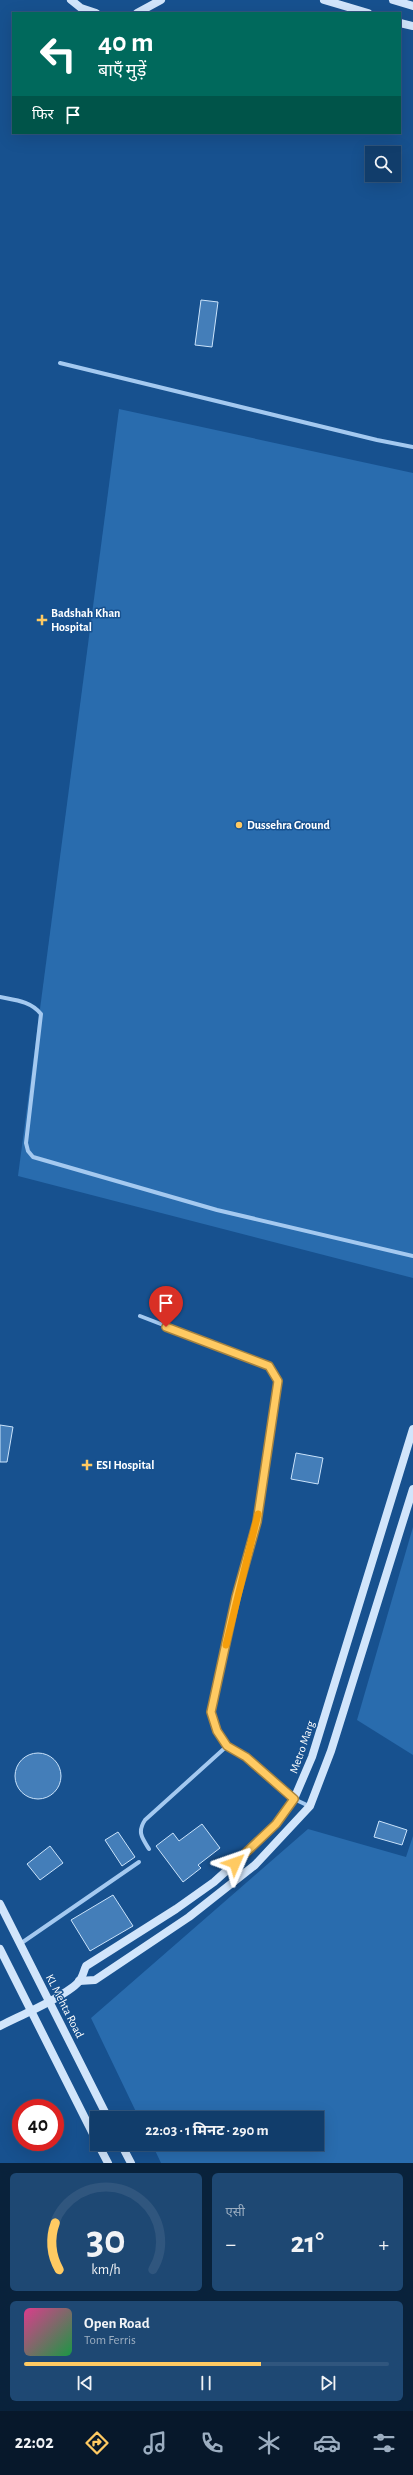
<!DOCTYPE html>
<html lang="hi">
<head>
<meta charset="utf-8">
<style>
  body { margin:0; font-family:"Alegreya Sans","Noto Sans Devanagari",sans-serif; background:#1e4873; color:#f1f3f6; height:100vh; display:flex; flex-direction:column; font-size:15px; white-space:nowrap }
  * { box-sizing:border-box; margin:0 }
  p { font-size:13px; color:#9caec1 }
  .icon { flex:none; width:22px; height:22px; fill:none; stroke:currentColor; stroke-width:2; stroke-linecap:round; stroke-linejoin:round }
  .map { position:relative; height:2163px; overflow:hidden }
  .sheet { display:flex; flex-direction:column; gap:10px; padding:10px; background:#09223b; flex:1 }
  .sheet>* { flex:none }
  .guide { position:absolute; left:12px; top:12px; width:389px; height:122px; border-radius:0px; box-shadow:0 4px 16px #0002,0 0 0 1px #30567e; background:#00695c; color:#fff; overflow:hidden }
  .fabs { position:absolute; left:365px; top:146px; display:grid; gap:8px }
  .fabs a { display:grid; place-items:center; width:36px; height:36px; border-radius:0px; background:#113d6b; box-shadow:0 4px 16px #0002,0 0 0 1px #30567e; font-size:20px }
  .speed { position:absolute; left:12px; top:2099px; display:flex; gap:8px; font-size:20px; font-weight:700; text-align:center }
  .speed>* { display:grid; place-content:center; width:52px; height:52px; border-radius:50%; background:#113d6b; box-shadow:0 4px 16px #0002,0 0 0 1px #30567e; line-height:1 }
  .speed .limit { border:6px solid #d22; background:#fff; color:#111 }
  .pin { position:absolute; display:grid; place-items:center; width:34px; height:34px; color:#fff; margin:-41px -17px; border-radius:50% 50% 50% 0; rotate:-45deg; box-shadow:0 0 4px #0007 }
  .pin .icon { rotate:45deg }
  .me { position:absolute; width:44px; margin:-22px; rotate:47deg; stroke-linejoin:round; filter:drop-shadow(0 0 3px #0008) }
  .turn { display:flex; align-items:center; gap:14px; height:84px; padding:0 20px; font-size:18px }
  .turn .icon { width:52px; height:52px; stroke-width:2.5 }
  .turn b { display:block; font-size:28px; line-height:34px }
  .then { display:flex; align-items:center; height:38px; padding:0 20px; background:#0003; gap:8px; font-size:15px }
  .big { font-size:30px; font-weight:700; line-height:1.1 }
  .sheet .widget { flex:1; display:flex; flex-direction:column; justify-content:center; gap:6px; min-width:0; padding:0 14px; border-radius:6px; background:#1e4873 }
  .sheet .dial { align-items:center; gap:0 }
  .dial svg { height:104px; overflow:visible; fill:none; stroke:#30567e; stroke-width:7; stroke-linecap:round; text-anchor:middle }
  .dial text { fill:#f1f3f6; stroke:none }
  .song { display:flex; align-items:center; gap:12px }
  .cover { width:48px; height:48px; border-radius:6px; background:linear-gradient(135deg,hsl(330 70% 55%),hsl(140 70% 35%)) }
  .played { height:4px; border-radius:2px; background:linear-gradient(90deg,#ffca62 65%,#30567e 65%) }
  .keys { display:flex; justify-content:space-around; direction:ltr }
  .heat { display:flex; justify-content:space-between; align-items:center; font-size:22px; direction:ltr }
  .sheet .tiles { flex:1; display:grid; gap:10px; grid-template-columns:1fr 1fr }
  .widget:last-child { grid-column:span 2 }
  .trip { position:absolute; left:90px; top:2111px; width:234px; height:40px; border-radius:0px; background:#113d6b; box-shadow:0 4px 16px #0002,0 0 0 1px #30567e; font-weight:700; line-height:40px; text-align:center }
  .tab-bar { display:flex; height:64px; justify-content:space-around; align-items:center; background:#07182b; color:#9caec1 }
  .tab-bar .icon { width:28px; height:28px }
  .tab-bar .on { color:#ffca62 }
  .tab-bar b { font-size:18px; color:#f1f3f6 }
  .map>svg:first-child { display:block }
</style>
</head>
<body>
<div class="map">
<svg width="413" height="2163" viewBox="0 0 413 2163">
  <rect width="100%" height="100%" fill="#17518f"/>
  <g fill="#296cae">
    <path d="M119,409L413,473V1278L18,1176Z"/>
    <path d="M413,1527V1755L357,1720Z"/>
    <path d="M308,1829L406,1857L413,1836V2163H161L152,2144H317V2118H139L91,2018Z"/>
  </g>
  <g fill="#447eb9" stroke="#cae3fb">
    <path d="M201,300L218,302L212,347L195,345Z"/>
    <path d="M0,1425L13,1427L7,1462H0Z"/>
    <path d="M296,1453L323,1458L318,1484L291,1479Z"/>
    <circle cx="38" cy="1776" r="23"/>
    <path d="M379,1821L407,1830L402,1845L374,1837Z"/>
    <path d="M202,1824L220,1848L198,1865L201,1868L183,1882L156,1846L173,1833L179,1841Z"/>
    <path d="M118,1832L135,1857L122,1866L105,1840Z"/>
    <path d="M50,1846L63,1863L40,1880L27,1864Z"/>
    <path d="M113,1895L133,1926L90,1951L71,1920Z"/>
  </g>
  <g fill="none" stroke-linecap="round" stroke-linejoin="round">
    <g stroke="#a4c9f0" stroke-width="4">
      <path d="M60,363L377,440L413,447"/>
      <path d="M0,997C15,1000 31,1001 41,1014L26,1143L28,1151L33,1157L217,1210L413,1256"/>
      <path d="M140,1316L262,1363C274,1369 278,1376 278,1389L257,1522L236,1597L211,1711L217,1731L227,1746L246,1757L294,1799L309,1806"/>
      <path d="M149,1849C142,1838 137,1832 145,1820L227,1746"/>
      <path d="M20,1944L139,1862"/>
    </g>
    <g stroke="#d1e5fb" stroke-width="8">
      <path d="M71,0L81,8L96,13"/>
      <path d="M324,0L368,13"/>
      <path d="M393,0L413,6"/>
      <path d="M137,13L161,0"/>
      <path d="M400,23L413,26"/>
      <path d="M0,1904L108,2118"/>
      <path d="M0,1949L97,2142"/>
      <path d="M79,1981L95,1980L189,1917L255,1865L310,1806L331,1751L413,1489"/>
      <path d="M0,2026C17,2017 71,1994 80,1980C83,1976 84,1970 86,1966L176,1909L214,1882L245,1854L276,1824L294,1799L312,1757L413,1429"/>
      <path d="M98,2144L108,2163"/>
      <path d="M121,2144L131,2163"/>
    </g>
  </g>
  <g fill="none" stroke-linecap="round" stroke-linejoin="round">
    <g stroke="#a68340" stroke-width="10">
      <path id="route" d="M166,1327L269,1366L278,1381L257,1522L236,1597L211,1712L217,1731L227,1746L246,1757L294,1799L276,1824L235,1863"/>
    </g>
    <use href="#route" stroke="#ffca62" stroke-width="7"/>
    <path stroke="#f59e0b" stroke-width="7" d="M226,1645L258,1514"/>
  </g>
  <g fill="#ffca62" stroke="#17518f" stroke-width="1.5">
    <path d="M40 614h4v4h4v4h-4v4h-4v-4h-4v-4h4z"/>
    <circle cx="239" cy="825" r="4"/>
    <path d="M85 1459h4v4h4v4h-4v4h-4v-4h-4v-4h4z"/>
  </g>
  <g text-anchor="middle" stroke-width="3" stroke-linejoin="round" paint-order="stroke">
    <g font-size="12" font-weight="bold" fill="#fff" stroke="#17518f" text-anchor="start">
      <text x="51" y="617">Badshah Khan<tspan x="51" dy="14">Hospital</tspan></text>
      <text x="247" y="829">Dussehra Ground</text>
      <text x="96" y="1469">ESI Hospital</text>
    </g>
    <g font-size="12" fill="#fff" stroke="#17518f">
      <text transform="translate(302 1747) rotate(-71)" y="4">Metro Marg</text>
      <text transform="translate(65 2006) rotate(63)" y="4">KL Mehta Road</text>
    </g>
  </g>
</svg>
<div class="fabs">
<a><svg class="icon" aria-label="search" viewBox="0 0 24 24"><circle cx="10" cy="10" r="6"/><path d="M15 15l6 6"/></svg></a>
</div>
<div class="speed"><div class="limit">40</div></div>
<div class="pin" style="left:166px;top:1327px;background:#d93025"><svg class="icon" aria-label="arrive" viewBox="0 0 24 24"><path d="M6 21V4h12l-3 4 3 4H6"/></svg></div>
<svg class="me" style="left:235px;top:1863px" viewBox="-20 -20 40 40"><path d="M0-17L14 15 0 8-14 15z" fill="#ffca62" stroke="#fff" stroke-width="4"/></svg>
<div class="trip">22:03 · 1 मिनट · 290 m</div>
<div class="guide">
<div class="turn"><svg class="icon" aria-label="left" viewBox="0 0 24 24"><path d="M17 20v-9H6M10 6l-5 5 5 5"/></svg><div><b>40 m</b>बाएँ मुड़ें</div></div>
<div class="then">फिर<svg class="icon" aria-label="arrive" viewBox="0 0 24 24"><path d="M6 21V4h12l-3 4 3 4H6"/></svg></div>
</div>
</div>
<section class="sheet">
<div class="tiles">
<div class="widget dial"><svg viewBox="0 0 100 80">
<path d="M14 69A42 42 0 1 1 86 69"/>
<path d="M14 69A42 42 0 0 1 11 33" stroke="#ffca62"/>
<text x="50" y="56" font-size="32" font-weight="700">30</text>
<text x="50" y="72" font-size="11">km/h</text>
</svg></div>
<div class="widget"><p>एसी</p>
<div class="heat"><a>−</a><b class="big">21°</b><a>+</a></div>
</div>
<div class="widget">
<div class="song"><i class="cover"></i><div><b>Open Road</b><p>Tom Ferris</p></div></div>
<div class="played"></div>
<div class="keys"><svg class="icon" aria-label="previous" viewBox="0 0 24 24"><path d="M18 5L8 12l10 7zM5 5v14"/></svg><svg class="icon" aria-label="pause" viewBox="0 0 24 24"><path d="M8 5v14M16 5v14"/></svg><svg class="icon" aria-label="next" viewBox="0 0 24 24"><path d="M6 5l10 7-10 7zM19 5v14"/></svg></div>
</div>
</div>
</section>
<nav class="tab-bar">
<b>22:02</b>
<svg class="icon on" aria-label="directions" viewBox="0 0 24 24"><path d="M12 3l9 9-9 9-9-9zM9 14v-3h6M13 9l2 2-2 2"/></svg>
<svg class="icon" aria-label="music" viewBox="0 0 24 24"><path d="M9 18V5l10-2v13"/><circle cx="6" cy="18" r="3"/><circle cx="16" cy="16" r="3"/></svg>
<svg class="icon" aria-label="phone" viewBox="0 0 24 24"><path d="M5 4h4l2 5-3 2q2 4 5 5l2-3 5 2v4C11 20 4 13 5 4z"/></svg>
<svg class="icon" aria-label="climate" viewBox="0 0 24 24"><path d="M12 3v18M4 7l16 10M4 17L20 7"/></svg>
<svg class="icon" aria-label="car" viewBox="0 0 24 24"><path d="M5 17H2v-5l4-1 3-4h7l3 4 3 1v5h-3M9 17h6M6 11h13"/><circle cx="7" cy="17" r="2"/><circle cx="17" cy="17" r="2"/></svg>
<svg class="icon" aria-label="filters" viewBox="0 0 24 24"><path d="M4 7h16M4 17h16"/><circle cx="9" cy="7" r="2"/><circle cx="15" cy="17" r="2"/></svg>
</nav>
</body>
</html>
